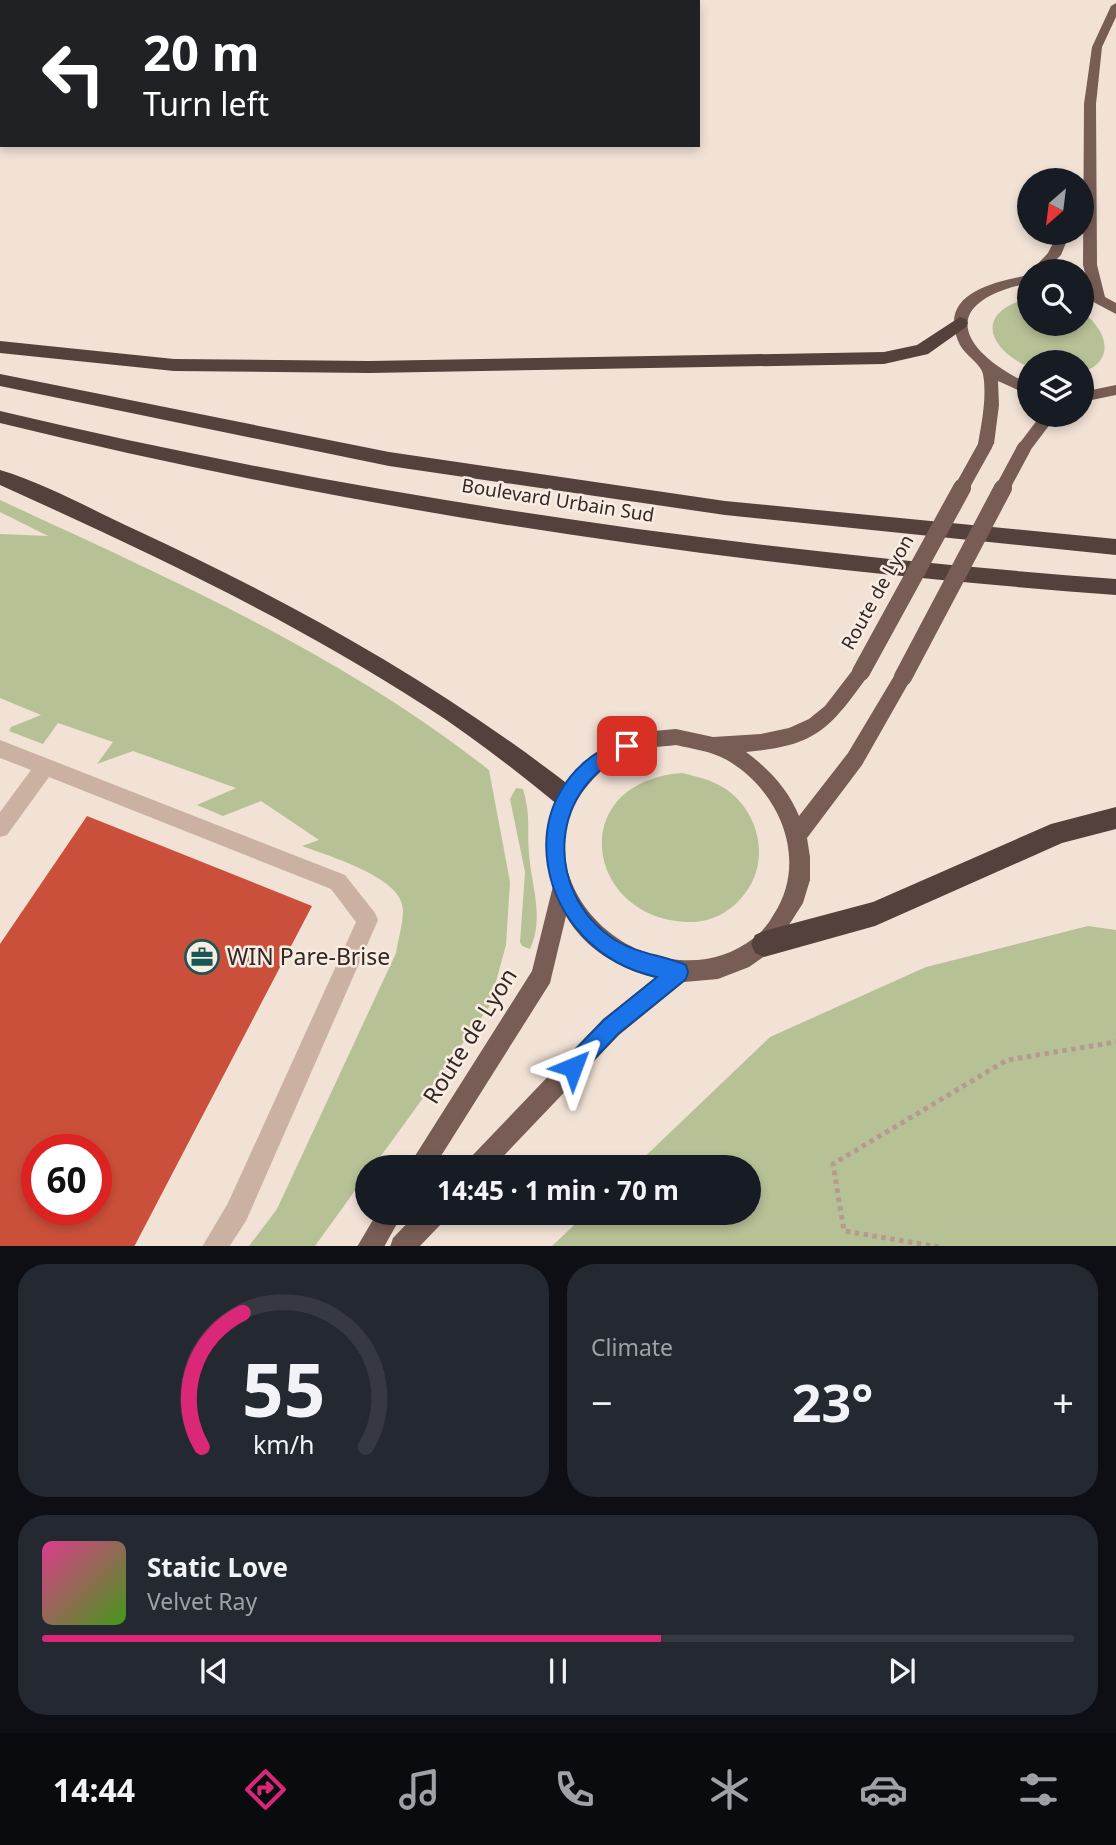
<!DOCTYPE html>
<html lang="en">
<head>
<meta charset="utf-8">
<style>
  body { margin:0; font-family:"Noto Sans",sans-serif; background:#242831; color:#f1f3f6; height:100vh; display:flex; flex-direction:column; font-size:26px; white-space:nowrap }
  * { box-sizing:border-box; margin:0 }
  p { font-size:23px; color:#9ea1a6 }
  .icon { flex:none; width:38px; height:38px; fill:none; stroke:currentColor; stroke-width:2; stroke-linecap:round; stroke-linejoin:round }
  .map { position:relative; height:1246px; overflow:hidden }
  .side { display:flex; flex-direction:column; gap:18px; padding:18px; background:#0d0f14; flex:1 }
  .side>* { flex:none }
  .top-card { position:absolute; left:0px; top:0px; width:700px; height:147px; box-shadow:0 4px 10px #0003; background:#202124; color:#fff; overflow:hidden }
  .needle { width:46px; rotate:208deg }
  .tools { position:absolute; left:1017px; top:168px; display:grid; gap:14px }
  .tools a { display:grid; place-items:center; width:77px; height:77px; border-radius:50%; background:#171b24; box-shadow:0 4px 10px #0003; font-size:35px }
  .speed { position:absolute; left:21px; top:1134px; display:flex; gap:14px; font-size:35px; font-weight:700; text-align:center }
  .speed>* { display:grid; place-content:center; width:91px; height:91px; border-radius:50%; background:#171b24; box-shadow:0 4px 10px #0003; line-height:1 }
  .speed .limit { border:10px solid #d22; background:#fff; color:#111 }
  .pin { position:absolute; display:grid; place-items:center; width:60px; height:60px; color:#fff; margin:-30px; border-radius:14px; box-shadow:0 4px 10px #0006 }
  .me { position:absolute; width:77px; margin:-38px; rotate:44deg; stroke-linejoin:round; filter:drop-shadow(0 0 5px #0008) }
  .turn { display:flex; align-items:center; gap:24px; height:147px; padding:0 28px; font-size:32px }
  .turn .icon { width:91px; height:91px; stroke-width:2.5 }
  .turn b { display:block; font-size:49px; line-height:60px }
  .big { font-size:52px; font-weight:700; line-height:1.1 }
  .side .widget { flex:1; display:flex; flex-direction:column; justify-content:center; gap:10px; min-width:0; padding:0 24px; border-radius:28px; background:#242831 }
  .side .dial { align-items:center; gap:0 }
  .dial svg { height:182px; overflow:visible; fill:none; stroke:#363941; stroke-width:7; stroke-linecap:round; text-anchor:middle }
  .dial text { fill:#f1f3f6; stroke:none }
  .song { display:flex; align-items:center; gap:21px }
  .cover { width:84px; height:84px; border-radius:10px; background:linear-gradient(135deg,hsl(330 70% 55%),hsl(100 70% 35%)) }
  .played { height:7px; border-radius:4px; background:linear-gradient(90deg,#db2777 60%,#363941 60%) }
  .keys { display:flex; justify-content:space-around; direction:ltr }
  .heat { display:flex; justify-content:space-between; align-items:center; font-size:38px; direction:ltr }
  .side .tiles { flex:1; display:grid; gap:18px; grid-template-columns:1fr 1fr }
  .widget:last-child { grid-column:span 2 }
  .trip { position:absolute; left:355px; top:1155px; width:406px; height:70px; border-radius:35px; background:#171b24; box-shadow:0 4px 10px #0003; font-weight:700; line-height:70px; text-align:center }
  .tabs { display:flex; height:112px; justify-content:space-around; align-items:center; background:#090b0e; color:#9ea1a6 }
  .tabs .icon { width:49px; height:49px }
  .tabs .on { color:#db2777 }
  .tabs b { font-size:32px; color:#f1f3f6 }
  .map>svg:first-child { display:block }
</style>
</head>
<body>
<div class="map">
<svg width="1116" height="1247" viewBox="0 0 1116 1247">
  <rect width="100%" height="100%" fill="#f2e2d6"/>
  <g fill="#b7c196">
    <path d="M1022,300H1029V324H1082V312C1108,330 1116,362 1082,372V362H1029V367C992,351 973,316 1022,300Z"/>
    <path d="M0,500C170,579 341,653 489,770L510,882L506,945L489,1007L373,1167H368L367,1174L315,1246H249L277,1209L396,953C398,940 403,924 403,910C403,877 328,856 302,846L319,840L261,801L223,816L197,805L236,788L133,751L97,764L113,742L58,723L43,744L9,731L11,727L41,715L0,698V534L48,536L0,512Z"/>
    <path d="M682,773C699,777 717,781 731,793C760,817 769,861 746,892C733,911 711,923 688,922C585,919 564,782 682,773Z"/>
    <path d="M516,788L523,789C531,817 527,827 529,853C531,885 545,918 530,949L522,946L520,942L525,872L510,799Z"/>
    <path d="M1088,926L1116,930V1246H552L587,1213H749V1167H634L770,1037L926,967Z"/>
  </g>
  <path fill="#cb503b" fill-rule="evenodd" d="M87,816L312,906L134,1247H0V944ZM37,1150H96V1209H37Z"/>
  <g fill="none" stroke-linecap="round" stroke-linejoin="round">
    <path stroke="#b59a8d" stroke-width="5" stroke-dasharray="4.5 4.5" stroke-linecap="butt" d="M939,1247L844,1231L833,1164L1007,1060L1116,1042"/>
    <path fill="#cab1a2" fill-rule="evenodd" d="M0,740L345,875L375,913L378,920L375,927L246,1221L229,1247H202L228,1203L356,922L331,889L49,777L7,835L0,837V812L31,770L0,758Z"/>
    <g fill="#775d55" fill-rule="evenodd">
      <path d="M1116,3V17L1102,47L1096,104L1097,265L1105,297L1116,303V314L1082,296V286L1089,288L1083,265L1084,104L1092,47L1111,6Z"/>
      <path d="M1058,233H1070L1061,255L1045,271H1031L1048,253Z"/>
      <path d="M1029,275V283C935,303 960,351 1029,384V395L998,381L999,405L994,444L986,450L978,444C982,421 987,397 983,374C981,364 965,355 960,345C935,294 993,282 1029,275Z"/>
      <path d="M1116,385V395L1082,402V392Z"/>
      <path d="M1041,415H1057L1029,452H1019L1016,448L1019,444Z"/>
      <path d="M861,664L867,667L870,672L867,677C829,730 815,746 746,752C769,769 788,789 799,816L848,753L897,671L903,669L909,671L912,677L862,765L807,838L810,857V880L803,903L773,950L749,967L718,979L684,982L619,1035L493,1167H465L469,1159L603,1019L655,978C618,968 585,949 566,916L550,983L434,1167H408L532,971L553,886L546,851L547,828L557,800L568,780L583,762L611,743L642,732L676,729L713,737L761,734L789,728L809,719L825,706L855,667ZM676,745C693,749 711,751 727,760C780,791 809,860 774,914C769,923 762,932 754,938C732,955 707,962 680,960C596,955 526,858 588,785C599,772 613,759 629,753C644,747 660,747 676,745Z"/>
      <path d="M377,1213H403L384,1247H357Z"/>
      <path d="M417,1213H446L443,1222L419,1247H390L393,1238Z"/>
    </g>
    <g fill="#55413c" fill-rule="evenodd">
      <path d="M960,317L966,319L968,323L966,327L928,354L884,364L369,373L174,371L0,353V341L174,359L369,361L884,352L917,345Z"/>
      <path d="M0,374L389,452L725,501L1116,539V555L725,515L389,466L0,386Z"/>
      <path d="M0,411C366,498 741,551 1116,579V595C741,567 365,513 0,423Z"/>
      <path d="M0,470C47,484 92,510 136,530C292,602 439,684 574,789L578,797L574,805L566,808L558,805C515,770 472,736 425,706C291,619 146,551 0,485Z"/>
      <path d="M1116,807V829L1062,843L875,926L764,957L755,953L751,944L755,935L764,931L873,902L1051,824Z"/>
    </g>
    <g stroke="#775d55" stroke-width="14">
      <path d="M961,489L986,444"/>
      <path d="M1002,489L1024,448"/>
    </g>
    <g stroke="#775d55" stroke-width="18">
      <path d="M861,672L962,488"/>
      <path d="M903,677L1003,488"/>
    </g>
  </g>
  <path fill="#1a73e8" stroke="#114b97" stroke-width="2" d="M627,738L636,746L633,751C549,783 541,891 615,940C638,954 662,955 686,965L688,972L686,979L618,1034L580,1074L573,1077L565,1074L562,1067L565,1060L604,1020L657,977C534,951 499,785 627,738Z"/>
  <defs>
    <g id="office-ring" transform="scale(1.75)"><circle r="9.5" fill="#f9ede3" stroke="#195755" stroke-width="1.5"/><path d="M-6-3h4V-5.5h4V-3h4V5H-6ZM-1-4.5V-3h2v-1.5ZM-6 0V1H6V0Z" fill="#195755"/></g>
  </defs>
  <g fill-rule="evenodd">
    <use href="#office-ring" x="202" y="957"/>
  </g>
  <g text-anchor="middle" stroke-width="5" stroke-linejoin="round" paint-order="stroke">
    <g font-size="19" fill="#342825" stroke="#f9ede3">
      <text transform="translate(558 500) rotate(9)" y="7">Boulevard Urbain Sud</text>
      <text transform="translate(877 592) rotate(-61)" y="7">Route de Lyon</text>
    </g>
    <g font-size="23" fill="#342825" stroke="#f9ede3" text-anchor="start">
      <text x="227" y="965">WIN Pare-Brise</text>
    </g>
    <g font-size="23" fill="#342825" stroke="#f9ede3">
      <text transform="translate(470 1036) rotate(-58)" y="8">Route de Lyon</text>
    </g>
  </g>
</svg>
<div class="tools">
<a><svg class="needle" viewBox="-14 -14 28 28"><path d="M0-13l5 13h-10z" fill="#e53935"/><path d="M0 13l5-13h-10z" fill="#9ea1a6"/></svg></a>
<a><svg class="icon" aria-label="search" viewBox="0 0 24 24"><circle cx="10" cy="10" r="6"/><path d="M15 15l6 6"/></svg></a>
<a><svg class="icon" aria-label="layers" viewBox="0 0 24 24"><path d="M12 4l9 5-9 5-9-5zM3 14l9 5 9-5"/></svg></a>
</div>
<div class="speed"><div class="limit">60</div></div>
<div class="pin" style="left:627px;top:746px;background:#d93025"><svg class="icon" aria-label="arrive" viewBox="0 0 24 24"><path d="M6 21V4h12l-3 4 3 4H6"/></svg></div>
<svg class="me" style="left:573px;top:1067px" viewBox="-20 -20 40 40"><path d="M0-17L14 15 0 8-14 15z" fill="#1a73e8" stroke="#fff" stroke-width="4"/></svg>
<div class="trip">14:45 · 1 min · 70 m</div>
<div class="top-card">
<div class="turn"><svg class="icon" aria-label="left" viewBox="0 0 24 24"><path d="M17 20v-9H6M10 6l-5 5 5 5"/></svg><div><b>20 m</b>Turn left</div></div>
</div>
</div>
<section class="side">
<div class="tiles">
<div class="widget dial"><svg viewBox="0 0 100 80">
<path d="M14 69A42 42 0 1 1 86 69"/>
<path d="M14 69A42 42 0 0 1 32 10" stroke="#db2777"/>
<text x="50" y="56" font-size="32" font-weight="700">55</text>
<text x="50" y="72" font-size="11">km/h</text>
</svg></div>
<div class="widget"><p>Climate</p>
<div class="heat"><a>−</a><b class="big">23°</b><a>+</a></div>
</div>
<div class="widget">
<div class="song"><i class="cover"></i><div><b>Static Love</b><p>Velvet Ray</p></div></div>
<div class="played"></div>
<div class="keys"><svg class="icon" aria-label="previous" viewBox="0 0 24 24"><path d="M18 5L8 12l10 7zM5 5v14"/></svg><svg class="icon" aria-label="pause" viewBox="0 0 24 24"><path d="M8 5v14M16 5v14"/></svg><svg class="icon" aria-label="next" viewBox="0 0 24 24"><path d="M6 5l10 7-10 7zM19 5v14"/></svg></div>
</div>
</div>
</section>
<nav class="tabs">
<b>14:44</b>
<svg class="icon on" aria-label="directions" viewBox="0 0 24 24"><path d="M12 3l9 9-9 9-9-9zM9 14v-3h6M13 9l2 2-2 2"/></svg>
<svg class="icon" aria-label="music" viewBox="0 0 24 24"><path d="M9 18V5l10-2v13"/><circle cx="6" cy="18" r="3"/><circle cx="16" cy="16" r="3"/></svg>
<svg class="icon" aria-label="phone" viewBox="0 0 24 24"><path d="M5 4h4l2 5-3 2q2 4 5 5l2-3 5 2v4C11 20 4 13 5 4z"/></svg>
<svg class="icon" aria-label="climate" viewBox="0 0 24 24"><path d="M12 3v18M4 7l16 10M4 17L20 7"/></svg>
<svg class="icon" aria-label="car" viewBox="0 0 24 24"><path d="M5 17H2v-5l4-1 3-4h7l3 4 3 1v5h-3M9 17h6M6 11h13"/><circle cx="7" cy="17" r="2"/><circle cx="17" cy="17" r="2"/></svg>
<svg class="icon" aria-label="filters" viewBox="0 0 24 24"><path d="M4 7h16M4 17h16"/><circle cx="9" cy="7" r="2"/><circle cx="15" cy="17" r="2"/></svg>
</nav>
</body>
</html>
